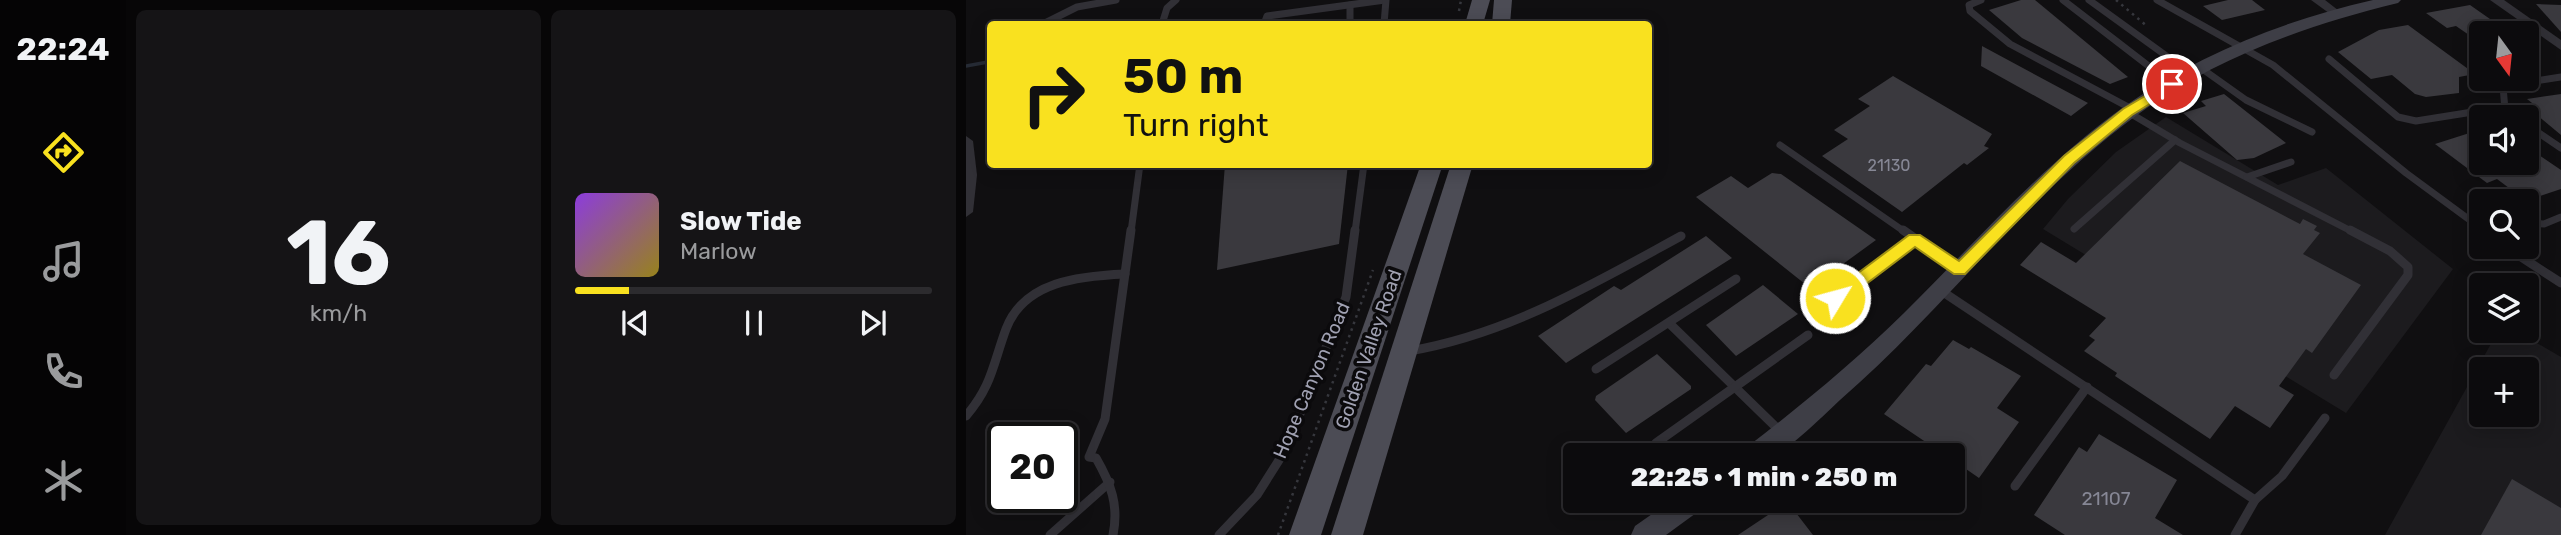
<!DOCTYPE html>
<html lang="en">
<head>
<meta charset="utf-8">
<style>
  body { margin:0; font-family:Rubik,sans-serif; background:#151416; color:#f1f3f6; height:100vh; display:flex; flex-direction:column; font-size:26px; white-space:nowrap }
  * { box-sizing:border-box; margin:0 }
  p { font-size:23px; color:#9a9b9d }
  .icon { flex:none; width:38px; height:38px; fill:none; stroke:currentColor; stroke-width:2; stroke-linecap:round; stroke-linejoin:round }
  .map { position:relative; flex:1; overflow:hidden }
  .drawer { display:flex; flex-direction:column; gap:10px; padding:10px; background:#070607; width:840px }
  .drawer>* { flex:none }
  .top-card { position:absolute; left:21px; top:21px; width:665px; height:147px; border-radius:7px; box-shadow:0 4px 18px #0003,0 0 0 2px #2c2b2e; background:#f9e11f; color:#111; overflow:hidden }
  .needle { width:46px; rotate:165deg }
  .fabs { position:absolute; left:1503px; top:21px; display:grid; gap:14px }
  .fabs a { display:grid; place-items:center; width:70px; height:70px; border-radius:7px; background:#0c0b0d; box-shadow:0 4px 18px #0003,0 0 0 2px #2c2b2e; font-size:35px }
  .speed { position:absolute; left:21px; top:422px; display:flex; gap:14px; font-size:35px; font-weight:700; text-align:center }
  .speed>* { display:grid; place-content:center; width:91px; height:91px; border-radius:50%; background:#0c0b0d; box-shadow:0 4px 18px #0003,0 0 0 2px #2c2b2e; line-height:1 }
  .speed .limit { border:4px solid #111; border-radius:10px; background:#fff; color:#111 }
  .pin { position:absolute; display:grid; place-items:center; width:60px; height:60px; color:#fff; margin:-30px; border:4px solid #fff; border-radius:50%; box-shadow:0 2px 7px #0007 }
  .me { position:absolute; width:77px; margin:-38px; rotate:53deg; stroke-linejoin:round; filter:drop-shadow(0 0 5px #0008) }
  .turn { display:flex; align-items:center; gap:24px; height:147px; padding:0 21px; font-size:32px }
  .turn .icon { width:91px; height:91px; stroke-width:2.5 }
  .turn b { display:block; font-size:49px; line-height:60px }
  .drawer .card { flex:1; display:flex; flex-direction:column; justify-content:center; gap:10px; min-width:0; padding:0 24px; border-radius:10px; background:#151416 }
  .drawer .dial { align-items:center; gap:0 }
  .dial b { font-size:91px; line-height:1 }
  .song { display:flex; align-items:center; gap:21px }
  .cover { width:84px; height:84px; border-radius:10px; background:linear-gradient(135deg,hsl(270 70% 55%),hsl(50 70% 35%)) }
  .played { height:7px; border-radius:4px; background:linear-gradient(90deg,#f9e11f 15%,#2c2b2e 15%) }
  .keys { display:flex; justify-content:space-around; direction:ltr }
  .drawer .tiles { flex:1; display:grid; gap:10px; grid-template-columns:repeat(2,1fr) }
  .trip { position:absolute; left:597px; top:443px; width:402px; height:70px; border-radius:7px; background:#0c0b0d; box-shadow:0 4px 18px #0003,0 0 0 2px #2c2b2e; font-weight:800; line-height:70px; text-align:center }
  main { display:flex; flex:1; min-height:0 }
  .tabs { display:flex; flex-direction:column; width:126px; justify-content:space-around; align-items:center; background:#050405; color:#9a9b9d }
  .tabs .icon { width:49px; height:49px }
  .tabs .selected { color:#f9e11f }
  .tabs b { font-size:32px; color:#f1f3f6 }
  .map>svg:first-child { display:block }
</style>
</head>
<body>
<main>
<nav class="tabs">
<b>22:24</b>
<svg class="icon selected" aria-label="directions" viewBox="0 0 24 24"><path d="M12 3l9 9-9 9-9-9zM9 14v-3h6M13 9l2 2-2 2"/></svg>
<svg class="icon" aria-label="music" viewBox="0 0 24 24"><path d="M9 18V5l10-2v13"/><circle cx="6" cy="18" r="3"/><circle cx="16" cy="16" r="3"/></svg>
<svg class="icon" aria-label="phone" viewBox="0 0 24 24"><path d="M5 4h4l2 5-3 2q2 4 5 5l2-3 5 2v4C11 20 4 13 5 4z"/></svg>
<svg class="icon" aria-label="climate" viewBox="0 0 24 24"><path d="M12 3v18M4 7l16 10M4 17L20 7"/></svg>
</nav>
<section class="drawer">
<div class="tiles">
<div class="card dial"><b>16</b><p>km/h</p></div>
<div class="card">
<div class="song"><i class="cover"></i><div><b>Slow Tide</b><p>Marlow</p></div></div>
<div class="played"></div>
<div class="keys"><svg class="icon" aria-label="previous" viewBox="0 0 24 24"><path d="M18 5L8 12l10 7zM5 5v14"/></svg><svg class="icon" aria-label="pause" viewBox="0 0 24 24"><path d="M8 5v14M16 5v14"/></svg><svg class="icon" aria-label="next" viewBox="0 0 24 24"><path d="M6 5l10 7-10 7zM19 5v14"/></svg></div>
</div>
</div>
</section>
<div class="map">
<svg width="1595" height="535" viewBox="0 0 1595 535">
  <rect width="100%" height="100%" fill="#100f11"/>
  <g fill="#1c1b1e" fill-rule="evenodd">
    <path d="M1200,117L1312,185L1360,168L1487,269L1380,413L1077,229L1102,199L1150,152Z"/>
    <path d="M1532,331H1550L1595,357V535H1419ZM1516,369H1561V415H1516Z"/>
  </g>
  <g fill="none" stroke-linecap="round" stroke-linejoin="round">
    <path stroke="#262b35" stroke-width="3.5" d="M0,66L22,62"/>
  </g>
  <g fill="#3a393e">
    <path d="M1055,0H1069L1162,77L1144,84L1056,38L1023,10Z"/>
    <path d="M1262,0H1286L1299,10L1256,20L1237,6Z"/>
    <path d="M1570,4L1595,5V32Z"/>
    <path d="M1504,5L1544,33H1516V44L1490,26L1481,28L1460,13Z"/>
    <path d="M1442,25L1509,74L1493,77V93L1460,97L1449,94L1426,75L1405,79L1372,52L1413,30Z"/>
    <path d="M1016,46L1042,60L1122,103L1105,116L1015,66Z"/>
    <path d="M927,76L1026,134L1018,146L1023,148L1001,165L998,163L936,212L856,156L882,139L868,130L904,106L892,99Z"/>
    <path d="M1258,94L1320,143L1288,158L1271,160L1217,113L1240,106L1235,101Z"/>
    <path d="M1595,94V135L1558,104L1566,103L1561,99Z"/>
    <path d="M1516,129V163H1561V147L1595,170V189L1571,197L1552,189L1547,191L1531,179L1521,183L1469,144Z"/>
    <path d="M1214,161L1334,224L1337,219L1351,226L1348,230L1354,233L1337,254L1395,285L1346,353L1340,349L1313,386L1328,395L1304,428L1269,406L1244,439L1149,376L1151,373L1118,351L1129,340L1123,336L1140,318L1054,265L1075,242L1110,263Z"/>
    <path d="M259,164H382L373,244L251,270Z"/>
    <path d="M806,173L815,174L910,240L844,288L730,197L765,176L782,188Z"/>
    <path d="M740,236L766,258L600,363L572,336L648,286L655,290Z"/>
    <path d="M797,285L832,314L770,356L740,325Z"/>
    <path d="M987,340L1003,349L1005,347L1055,376L1031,408L1053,422L1013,478L987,460V455H979L918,414L960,364L965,366Z"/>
    <path d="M691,354L725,386V389L660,433L629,400L630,396Z"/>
    <path d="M1133,434L1211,480L1189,518L1217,535H1099L1068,515L1113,447L1121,452Z"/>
    <path d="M1546,479L1595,508V535H1515Z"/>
    <path d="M814,507L820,514L827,509L847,535H772Z"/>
  </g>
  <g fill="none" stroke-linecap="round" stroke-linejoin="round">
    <g stroke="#36373d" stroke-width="2.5" stroke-dasharray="2.5 4.5" stroke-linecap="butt">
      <path d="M1150,0L1182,27"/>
      <path d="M493,11L495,0"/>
      <path d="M312,535L407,270"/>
    </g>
    <g stroke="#313036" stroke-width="7">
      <path d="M1015,0L1003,5L1004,11L1044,44L1166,109"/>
      <path d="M1097,0L1206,84"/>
      <path d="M1123,0L1224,73"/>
      <path d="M1191,0L1307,65L1440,173L1516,229"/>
      <path d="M384,5V24"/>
      <path d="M77,24L111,7L150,0"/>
      <path d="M196,24L201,8L210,0"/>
      <path d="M298,24L301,16L419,0"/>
      <path d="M418,24L420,0"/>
      <path d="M1363,59L1432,117L1450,121L1538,107"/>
      <path d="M1235,68L1280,100L1346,132"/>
      <path d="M1162,112L1214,143L1387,232"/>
      <path d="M1550,117L1539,110L1537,86L1595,77"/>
      <path d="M1561,125L1595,148"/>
      <path d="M814,145L939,232"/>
      <path d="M1281,177L1325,162"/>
      <path d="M1518,195L1526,201"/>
      <path d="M1561,223L1578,224L1595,217"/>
      <path d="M1108,229L1209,140"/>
      <path d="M165,232L174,164"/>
      <path d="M389,232L398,164"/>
    </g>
    <g stroke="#313036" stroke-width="9">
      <path d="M937,230L994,270"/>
      <path d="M1540,247L1595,283"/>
      <path d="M974,290L1289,500"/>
      <path d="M869,298L949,239"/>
      <path d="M703,323L815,432"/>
      <path d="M443,351C543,334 627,284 715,236"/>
      <path d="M630,369L770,279"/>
      <path d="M1368,375L1442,275V267L1424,251L1384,230"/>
      <path d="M0,416C26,386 27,364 40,329C58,281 114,276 159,274"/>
      <path d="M690,443L842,335"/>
      <path d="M1049,486L1121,387"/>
      <path d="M84,535L144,482"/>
      <path d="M147,535C153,505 145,484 130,458L123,457L139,419L165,230"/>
      <path d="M253,535L291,495L320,449L380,297L389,230"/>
      <path d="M1269,535L1289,500L1316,476L1359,418"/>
    </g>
    <g fill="#313036" fill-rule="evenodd">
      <path d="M1345,0H1359L1377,14L1375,16H1367Z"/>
      <path d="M1524,0H1538L1595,40V50Z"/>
      <path d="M0,136L7,141L11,175L7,212L0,217Z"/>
    </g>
    <g fill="#3e3e46" fill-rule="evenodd">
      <path d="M1407,0H1435L1432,3C1339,26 1250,57 1171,115C1060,196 978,310 874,400C860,413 825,448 809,455C801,458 786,455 778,455L781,447C836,405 889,361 938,313C1011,241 1076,165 1159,106C1233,54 1319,20 1407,0Z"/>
      <path d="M706,500H741L737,508L700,535H665L669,526Z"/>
    </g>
    <g fill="#4c4c55" fill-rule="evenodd">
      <path d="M506,0H524L517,24H499Z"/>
      <path d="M528,0H546L544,24H526Z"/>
      <path d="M455,164H477L355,535H323Z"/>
      <path d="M485,164H507L397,535H365Z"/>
    </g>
  </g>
  <path fill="#f9e11f" stroke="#a29214" stroke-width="2" d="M1206,80L1213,84L1211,87L1166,115L1108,163L999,274H988L949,247L875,303H864V294L943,235H954L993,261L1098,156L1157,109Z"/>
  <g text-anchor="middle" stroke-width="7" stroke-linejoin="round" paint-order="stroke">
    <g font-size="16" fill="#868795">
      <text x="923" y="171">21130</text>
    </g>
    <g font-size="19" fill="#a0a1b2" stroke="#0b0a0c">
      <text transform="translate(402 349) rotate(-71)" y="7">Golden Valley Road</text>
      <text transform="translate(345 380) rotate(-67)" y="7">Hope Canyon Road</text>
    </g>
    <g font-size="19" fill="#868795">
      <text x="1140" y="505">21107</text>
    </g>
  </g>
</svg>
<div class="fabs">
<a><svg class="needle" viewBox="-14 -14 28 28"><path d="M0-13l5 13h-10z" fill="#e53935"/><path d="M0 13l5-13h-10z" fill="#9a9b9d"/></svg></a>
<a><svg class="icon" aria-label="sound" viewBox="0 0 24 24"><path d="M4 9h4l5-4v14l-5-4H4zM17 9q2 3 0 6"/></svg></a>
<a><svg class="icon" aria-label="search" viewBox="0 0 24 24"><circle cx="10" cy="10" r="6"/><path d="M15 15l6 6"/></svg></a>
<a><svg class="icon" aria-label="layers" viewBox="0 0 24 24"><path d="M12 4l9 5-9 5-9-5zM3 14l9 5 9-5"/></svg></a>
<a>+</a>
</div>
<div class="speed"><div class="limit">20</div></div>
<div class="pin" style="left:1206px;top:84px;background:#d93025"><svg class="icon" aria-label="arrive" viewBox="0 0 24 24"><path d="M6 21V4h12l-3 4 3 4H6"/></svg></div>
<svg class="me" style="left:869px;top:298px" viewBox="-20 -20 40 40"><circle r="17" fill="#f9e11f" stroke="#fff" stroke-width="3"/><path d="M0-11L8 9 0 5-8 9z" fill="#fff"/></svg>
<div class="trip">22:25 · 1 min · 250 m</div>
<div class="top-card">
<div class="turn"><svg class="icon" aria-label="right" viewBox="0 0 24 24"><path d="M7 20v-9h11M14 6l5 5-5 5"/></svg><div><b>50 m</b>Turn right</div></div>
</div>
</div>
</main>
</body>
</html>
